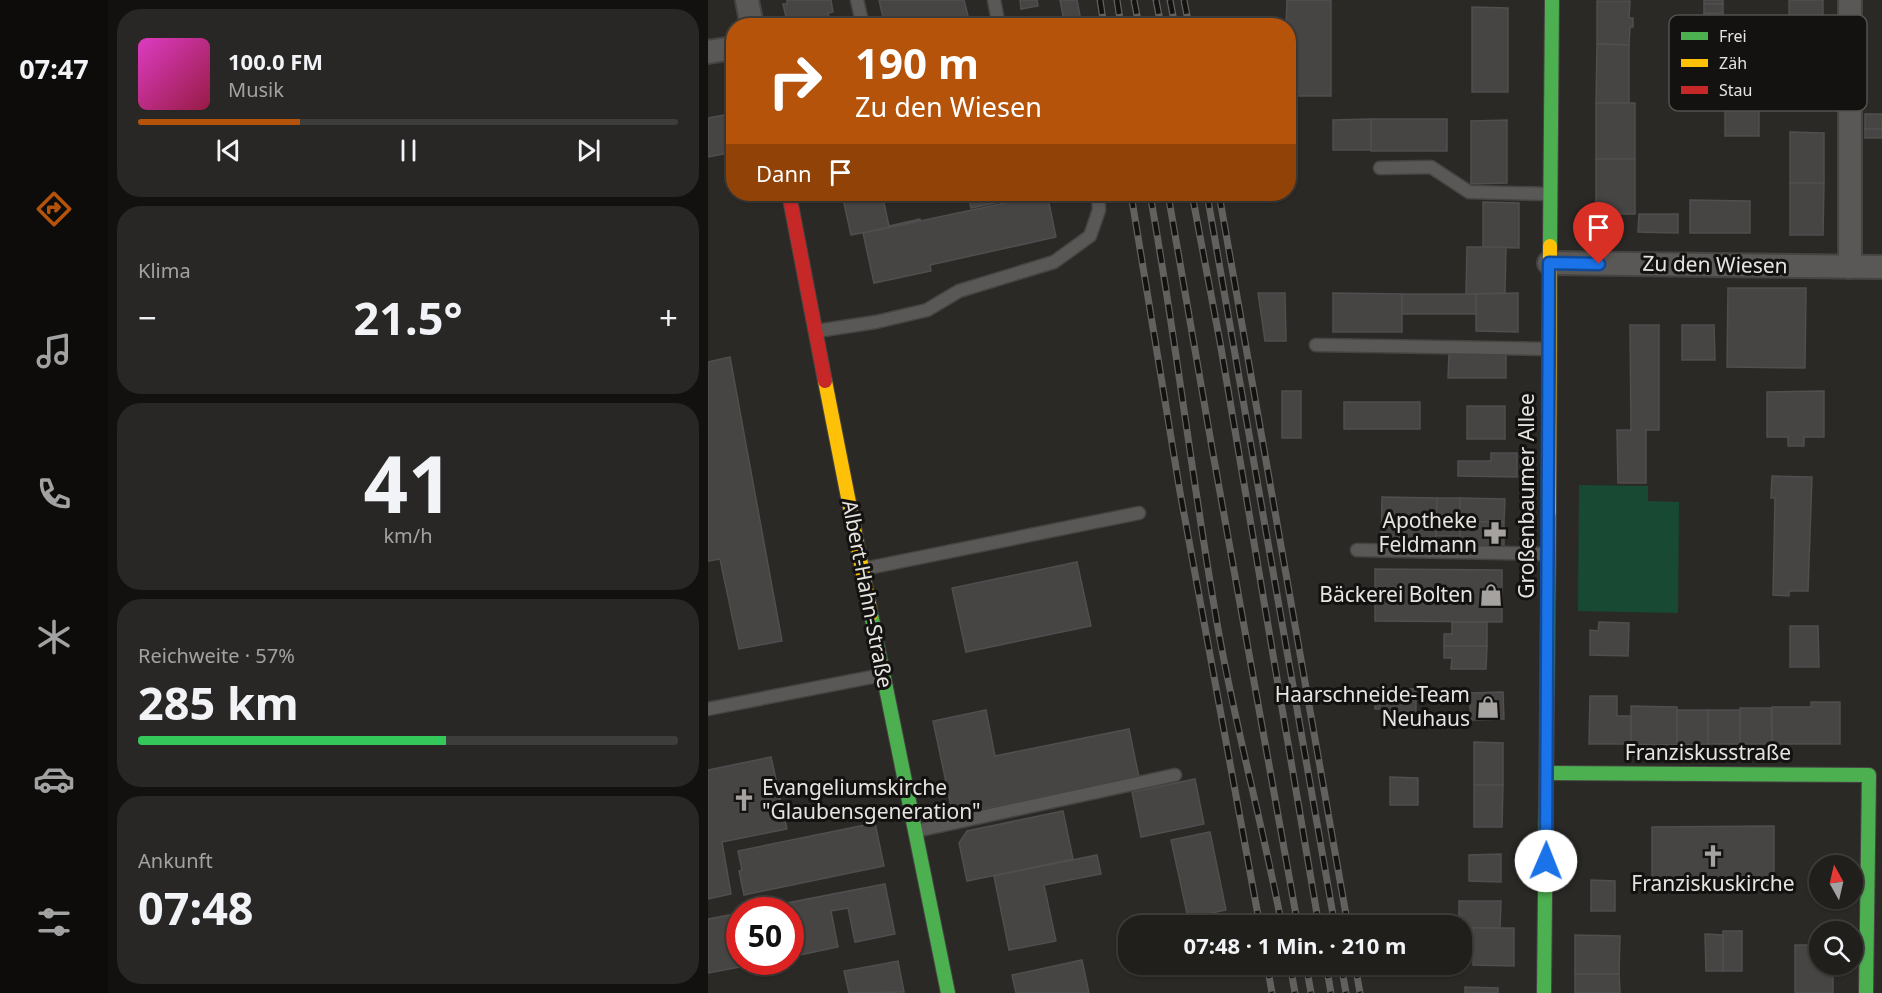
<!DOCTYPE html>
<html lang="de">
<head>
<meta charset="utf-8">
<style>
  body { margin:0; font-family:"Noto Sans",sans-serif; background:#282725; color:#f1f3f6; height:100vh; display:flex; flex-direction:column; font-size:22px; white-space:nowrap }
  * { box-sizing:border-box; margin:0 }
  p { font-size:20px; color:#a2a2a3 }
  .icon { flex:none; width:33px; height:33px; fill:none; stroke:currentColor; stroke-width:2; stroke-linecap:round; stroke-linejoin:round }
  .map { position:relative; flex:1; overflow:hidden }
  .side { display:flex; flex-direction:column; gap:9px; padding:9px; background:#12110f; width:600px }
  .side>* { flex:none }
  .banner { position:absolute; left:18px; top:18px; width:570px; height:183px; border-radius:24px; box-shadow:0 2px 4px #0004,0 0 0 2px #3d3d3b; background:#b45309; color:#fff; overflow:hidden }
  .needle { width:39px; rotate:352deg }
  .tools { position:absolute; left:1101px; top:855px; display:grid; gap:12px }
  .tools a { display:grid; place-items:center; width:54px; height:54px; border-radius:50%; background:#201f1c; box-shadow:0 2px 4px #0004,0 0 0 2px #3d3d3b; font-size:30px }
  .speed { position:absolute; left:18px; top:897px; display:flex; gap:12px; font-size:30px; font-weight:700; text-align:center }
  .speed>* { display:grid; place-content:center; width:78px; height:78px; border-radius:50%; background:#201f1c; box-shadow:0 2px 4px #0004,0 0 0 2px #3d3d3b; line-height:1 }
  .speed .limit { border:9px solid #d22; background:#fff; color:#111 }
  .pin { position:absolute; display:grid; place-items:center; width:51px; height:51px; color:#fff; margin:-62px -26px; border-radius:50% 50% 50% 0; rotate:-45deg; box-shadow:0 0 6px #0007 }
  .pin .icon { rotate:45deg }
  .me { position:absolute; width:66px; margin:-33px; rotate:1deg; stroke-linejoin:round; filter:drop-shadow(0 0 4px #0008) }
  .turn { display:flex; align-items:center; gap:21px; height:126px; padding:0 30px; font-size:27px }
  .turn .icon { width:78px; height:78px; stroke-width:2.5 }
  .turn b { display:block; font-size:42px; line-height:51px }
  .then { display:flex; align-items:center; height:57px; padding:0 30px; background:#0003; gap:12px; font-size:22px }
  .big { font-size:45px; font-weight:700; line-height:1.1 }
  .side .card { flex:1; display:flex; flex-direction:column; justify-content:center; gap:9px; min-width:0; padding:0 21px; border-radius:24px; background:#282725 }
  .side .dial { align-items:center; gap:0 }
  .dial b { font-size:78px; line-height:1 }
  .song { display:flex; align-items:center; gap:18px }
  .cover { width:72px; height:72px; border-radius:9px; background:linear-gradient(135deg,hsl(310 70% 55%),hsl(340 70% 35%)) }
  .played { height:6px; border-radius:3px; background:linear-gradient(90deg,#b45309 30%,#3d3d3b 30%) }
  .keys { display:flex; justify-content:space-around; direction:ltr }
  .heat { display:flex; justify-content:space-between; align-items:center; font-size:33px; direction:ltr }
  .charge { height:9px; border-radius:4px; background:linear-gradient(90deg,#34c759 57%,#3d3d3b 0) }
  .trip { position:absolute; left:410px; top:915px; width:354px; height:60px; border-radius:24px; background:#201f1c; box-shadow:0 2px 4px #0004,0 0 0 2px #3d3d3b; font-weight:700; line-height:60px; text-align:center }
  main { display:flex; flex:1; min-height:0 }
  .tab-bar { display:flex; flex-direction:column; width:108px; justify-content:space-around; align-items:center; background:#0d0c0b; color:#a2a2a3 }
  .tab-bar .icon { width:42px; height:42px }
  .tab-bar .selected { color:#b45309 }
  .tab-bar b { font-size:27px; color:#f1f3f6 }
  .map>svg:first-child { display:block }
</style>
</head>
<body>
<main>
<nav class="tab-bar">
<b>07:47</b>
<svg class="icon selected" aria-label="directions" viewBox="0 0 24 24"><path d="M12 3l9 9-9 9-9-9zM9 14v-3h6M13 9l2 2-2 2"/></svg>
<svg class="icon" aria-label="music" viewBox="0 0 24 24"><path d="M9 18V5l10-2v13"/><circle cx="6" cy="18" r="3"/><circle cx="16" cy="16" r="3"/></svg>
<svg class="icon" aria-label="phone" viewBox="0 0 24 24"><path d="M5 4h4l2 5-3 2q2 4 5 5l2-3 5 2v4C11 20 4 13 5 4z"/></svg>
<svg class="icon" aria-label="climate" viewBox="0 0 24 24"><path d="M12 3v18M4 7l16 10M4 17L20 7"/></svg>
<svg class="icon" aria-label="car" viewBox="0 0 24 24"><path d="M5 17H2v-5l4-1 3-4h7l3 4 3 1v5h-3M9 17h6M6 11h13"/><circle cx="7" cy="17" r="2"/><circle cx="17" cy="17" r="2"/></svg>
<svg class="icon" aria-label="filters" viewBox="0 0 24 24"><path d="M4 7h16M4 17h16"/><circle cx="9" cy="7" r="2"/><circle cx="15" cy="17" r="2"/></svg>
</nav>
<section class="side">
<div class="card">
<div class="song"><i class="cover"></i><div><b>100.0 FM</b><p>Musik</p></div></div>
<div class="played"></div>
<div class="keys"><svg class="icon" aria-label="previous" viewBox="0 0 24 24"><path d="M18 5L8 12l10 7zM5 5v14"/></svg><svg class="icon" aria-label="pause" viewBox="0 0 24 24"><path d="M8 5v14M16 5v14"/></svg><svg class="icon" aria-label="next" viewBox="0 0 24 24"><path d="M6 5l10 7-10 7zM19 5v14"/></svg></div>
</div>
<div class="card"><p>Klima</p>
<div class="heat"><a>−</a><b class="big">21.5°</b><a>+</a></div>
</div>
<div class="card dial"><b>41</b><p>km/h</p></div>
<div class="card"><p>Reichweite · 57%</p><b class="big">285 km</b><div class="charge"></div></div>
<div class="card"><p>Ankunft</p><b class="big">07:48</b></div>
</section>
<div class="map">
<svg width="1174" height="993" viewBox="0 0 1174 993">
  <rect width="100%" height="100%" fill="#2b2926"/>
  <path fill="#184933" d="M871,485L940,486V501L971,502L970,613L870,611Z"/>
  <g fill="#464544" stroke="#504e4e" stroke-width="1.5">
    <path d="M79,0H123L125,12L120,13L123,25L125,26H84L83,20L79,21L75,4H79Z"/>
    <path d="M171,0H256L262,24L177,26Z"/>
    <path d="M312,0H329L330,6L313,9Z"/>
    <path d="M352,0H369L374,26H357Z"/>
    <path d="M579,0H623V96H580V26H578Z"/>
    <rect x="996" y="0" width="19" height="4"/>
    <rect x="1081" y="0" width="34" height="38"/>
    <path d="M889,1H922L921,18H925V27H922L921,45L889,44Z"/>
    <rect x="996" y="4" width="19" height="9"/>
    <path d="M764,7L800,8V92H764Z"/>
    <rect x="996" y="13" width="19" height="8"/>
    <path d="M889,44L921,45V103H888Z"/>
    <rect x="1017" y="85" width="34" height="51"/>
    <rect x="888" y="103" width="39" height="56"/>
    <path d="M21,114L26,135V152L0,157V118Z"/>
    <rect x="1157" y="114" width="17" height="15"/>
    <rect x="663" y="119" width="76" height="32"/>
    <path d="M663,119V150H625V120Z"/>
    <path d="M799,120V183L763,184V121Z"/>
    <rect x="1157" y="129" width="17" height="9"/>
    <path d="M1082,132L1116,133V183H1082Z"/>
    <rect x="888" y="159" width="39" height="55"/>
    <path d="M1082,183H1116L1115,235H1082Z"/>
    <path d="M158,194H174L181,226L212,219V221L143,235L135,199Z"/>
    <path d="M260,194H329L263,208Z"/>
    <path d="M339,194L348,237L222,265L223,271L166,283L155,233Z"/>
    <path d="M982,200L1042,201V233H982Z"/>
    <path d="M775,202L811,203V248L775,247Z"/>
    <path d="M931,214H970V233L930,232Z"/>
    <path d="M759,247H798L797,293L758,294Z"/>
    <path d="M1020,288H1098L1097,368L1019,367Z"/>
    <path d="M550,293H577L578,341H557Z"/>
    <path d="M625,293L694,294V332H625Z"/>
    <path d="M810,293V332L768,331V294Z"/>
    <rect x="694" y="294" width="74" height="20"/>
    <path d="M922,325H951V430H938V483H910L909,430H923Z"/>
    <path d="M974,325H1006L1007,360H974Z"/>
    <path d="M741,354H798V378H740Z"/>
    <path d="M22,357L74,641L31,649L12,559L0,561V362Z"/>
    <rect x="574" y="391" width="19" height="47"/>
    <path d="M1116,391V437H1096V446H1080V437H1059V392Z"/>
    <rect x="636" y="402" width="76" height="27"/>
    <rect x="759" y="406" width="38" height="33"/>
    <path d="M783,453H809V477L750,476V461H783Z"/>
    <path d="M1064,476L1104,477L1100,591H1081V596L1065,595L1067,498H1063Z"/>
    <path d="M674,497L729,498L728,546L673,545Z"/>
    <path d="M729,498H752V536H728Z"/>
    <path d="M752,498L797,499L796,522H752Z"/>
    <rect x="752" y="522" width="44" height="25"/>
    <path d="M369,562L383,626L258,652L244,588Z"/>
    <path d="M667,569L794,570V622L667,621Z"/>
    <path d="M744,622H779V646H736V634H744Z"/>
    <path d="M891,622L921,623L920,656L882,655V630L890,631Z"/>
    <path d="M1082,626H1110L1111,667H1082Z"/>
    <path d="M736,646H779L778,669H743L744,658H736Z"/>
    <path d="M667,688L708,689V721H677V709H667Z"/>
    <path d="M795,692L796,719L763,720L761,693Z"/>
    <path d="M882,696H909V716H923V744H881Z"/>
    <path d="M1103,702H1132V744H1064V707H1103Z"/>
    <path d="M923,706L969,707V745L923,744Z"/>
    <path d="M1032,708H1063L1064,744H1032Z"/>
    <path d="M278,710L287,756L421,729L431,777L245,815L225,721Z"/>
    <path d="M969,710H1000V744L969,745Z"/>
    <rect x="1000" y="710" width="32" height="34"/>
    <path d="M766,742L795,743V785H766Z"/>
    <path d="M63,757L79,829L14,842L23,894L0,899V770Z"/>
    <path d="M682,777L710,778V805H682Z"/>
    <path d="M487,779L496,824L433,837L424,792Z"/>
    <path d="M766,785H795L794,827H766Z"/>
    <path d="M355,811L365,859L259,881L251,843L259,831Z"/>
    <path d="M167,823L176,866L36,895L31,871L34,870L30,851Z"/>
    <path d="M1066,826V886H944V827Z"/>
    <path d="M502,832L518,910L480,918L463,840Z"/>
    <path d="M793,854V882L761,881V855Z"/>
    <path d="M389,855L393,874L336,885L348,941L301,950L286,876Z"/>
    <path d="M883,880L907,881V911H883Z"/>
    <path d="M177,884L187,934L147,942L140,908L123,911L130,947L82,957V910H43Z"/>
    <path d="M751,901H793L792,928H753V926H751Z"/>
    <path d="M32,913V962H59L0,973V919Z"/>
    <path d="M765,928H806V966L765,965Z"/>
    <rect x="1015" y="931" width="19" height="40"/>
    <path d="M997,934L1015,935V971H998Z"/>
    <path d="M867,935L912,936L911,974H867Z"/>
    <path d="M1087,945H1112V964H1125V993H1087Z"/>
    <path d="M374,960L381,993H308L304,975Z"/>
    <path d="M190,961L196,992L141,993L136,971Z"/>
    <path d="M867,974H911L912,993H867Z"/>
    <path d="M757,987L790,988V993H757Z"/>
  </g>
  <g fill="none" stroke-linecap="round" stroke-linejoin="round">
    <g stroke="#464442" stroke-width="15">
      <g id="lane">
        <path d="M149,0L155,26"/>
        <path d="M286,0L291,26"/>
        <path d="M672,168L723,167L761,192L841,194"/>
        <path d="M109,331L168,322L219,310L251,291L346,262L382,236L391,210L390,194"/>
        <path d="M608,345L840,349"/>
        <path d="M649,550L838,554"/>
        <path d="M155,569L431,513"/>
        <path d="M0,709L174,675"/>
        <path d="M208,831L467,775"/>
      </g>
    </g>
    <g stroke="#464442" stroke-width="26">
      <g id="street">
        <path d="M39,0L44,26"/>
        <path d="M0,52L26,48"/>
        <path d="M841,263L1174,267"/>
        <path d="M1142,267V0"/>
      </g>
    </g>
    <g stroke="#464442" stroke-width="16">
      <g id="fast">
        <path d="M842,246L844,0"/>
        <path d="M163,614L240,993"/>
        <path d="M839,773L1161,775L1158,993"/>
        <path d="M836,993L841,512"/>
      </g>
    </g>
    <g stroke="#464442" stroke-width="16">
      <g id="slow">
        <path d="M117,381L163,614"/>
        <path d="M841,512L842,246"/>
      </g>
    </g>
    <g stroke="#464442" stroke-width="16">
      <path id="jam" d="M81,194L117,381"/>
    </g>
    <use href="#lane" stroke="#595856" stroke-width="12"/>
    <use href="#street" stroke="#595856" stroke-width="22"/>
    <use href="#fast" stroke="#4caf50" stroke-width="14"/>
    <use href="#slow" stroke="#ffc107" stroke-width="14"/>
    <use href="#jam" stroke="#c62828" stroke-width="14"/>
    <g stroke="#626160" stroke-width="7">
      <g id="rail">
        <path d="M392,0L396,26"/>
        <path d="M409,0L413,26"/>
        <path d="M426,0L431,26"/>
        <path d="M448,0L453,26"/>
        <path d="M462,0L467,26"/>
        <path d="M476,0L481,26"/>
        <path d="M423,194L472,492L552,926"/>
        <path d="M442,194C467,332 483,472 507,611C524,716 554,820 574,926"/>
        <path d="M460,194L504,448L590,926"/>
        <path d="M484,194L512,342L611,926"/>
        <path d="M499,194L627,926"/>
        <path d="M511,194L640,926"/>
        <path d="M559,964L564,993"/>
        <path d="M582,964L587,993"/>
        <path d="M598,964L603,993"/>
        <path d="M618,964L623,993"/>
        <path d="M633,964L638,993"/>
        <path d="M647,964L652,993"/>
      </g>
    </g>
    <use href="#rail" stroke="#131210" stroke-width="4.5" stroke-dasharray="14" stroke-linecap="butt"/>
  </g>
  <g fill="none" stroke-linecap="round" stroke-linejoin="round">
    <g stroke="#114b97" stroke-width="15">
      <path id="route" d="M838,861L841,263L891,264"/>
    </g>
    <use href="#route" stroke="#1a73e8" stroke-width="10"/>
  </g>
  <defs>
    <g id="pharmacy-bare" transform="scale(1.8)"><path d="M-2-6h4v4h4v4h-4v4h-4v-4h-4v-4h4Z" fill="#a5a29f" stroke="#131210" stroke-width="2.5" paint-order="stroke"/></g>
    <g id="shop-bare" transform="scale(1.8)"><path d="M-5-2.5h2.3a2.7 3.5 0 0 1 5.4 0H5L5.5 6h-11ZM-1.5-2.5h3a1.5 2.3 0 0 0-3 0Z" fill="#a5a29f" stroke="#131210" stroke-width="2.5" paint-order="stroke"/></g>
    <g id="church-bare" transform="scale(1.8)"><path d="M-1.2-6h2.4v3.5h3.3v2.4h-3.3V6h-2.4V-.1h-3.3v-2.4h3.3Z" fill="#a5a29f" stroke="#131210" stroke-width="2.5" paint-order="stroke"/></g>
  </defs>
  <g fill-rule="evenodd">
    <use href="#pharmacy-bare" x="787" y="533"/>
    <use href="#shop-bare" x="783" y="595"/>
    <use href="#shop-bare" x="780" y="707"/>
    <use href="#church-bare" x="36" y="800"/>
    <use href="#church-bare" x="1005" y="856"/>
  </g>
  <g text-anchor="middle" stroke-width="6" stroke-linejoin="round" paint-order="stroke">
    <g font-size="21" fill="#e6e3e0" stroke="#131210">
      <text transform="translate(1007 265) rotate(1)" y="7">Zu den Wiesen</text>
      <text transform="translate(819 496) rotate(-90)" y="7">Großenbaumer Allee</text>
      <text transform="translate(159 594) rotate(79)" y="7">Albert-Hahn-Straße</text>
      <text x="1000" y="760">Franziskusstraße</text>
    </g>
    <g font-size="21" fill="#e6e3e0" stroke="#131210" text-anchor="end">
      <text x="769" y="528">Apotheke<tspan x="769" dy="24">Feldmann</tspan></text>
      <text x="765" y="602">Bäckerei Bolten</text>
      <text x="762" y="702">Haarschneide-Team<tspan x="762" dy="24">Neuhaus</tspan></text>
      <text x="54" y="795" text-anchor="start">Evangeliumskirche<tspan x="54" dy="24">"Glaubensgeneration"</tspan></text>
      <text x="1005" y="891" text-anchor="middle">Franziskuskirche</text>
    </g>
  </g>
  <rect x="961" y="15" width="198" height="96" rx="9" fill="#131210" stroke="#52514e" stroke-width="1.5"/>
  <rect x="973" y="32" width="27" height="8" fill="#4caf50"/>
  <rect x="973" y="59" width="27" height="8" fill="#ffc107"/>
  <rect x="973" y="86" width="27" height="8" fill="#c62828"/>
  <g font-size="16" fill="#e6e3e0">
    <text x="1011" y="42">Frei</text>
    <text x="1011" y="69">Zäh</text>
    <text x="1011" y="96">Stau</text>
  </g>
</svg>
<div class="tools">
<a><svg class="needle" viewBox="-14 -14 28 28"><path d="M0-13l5 13h-10z" fill="#e53935"/><path d="M0 13l5-13h-10z" fill="#a2a2a3"/></svg></a>
<a><svg class="icon" aria-label="search" viewBox="0 0 24 24"><circle cx="10" cy="10" r="6"/><path d="M15 15l6 6"/></svg></a>
</div>
<div class="speed"><div class="limit">50</div></div>
<div class="pin" style="left:891px;top:264px;background:#d93025"><svg class="icon" aria-label="arrive" viewBox="0 0 24 24"><path d="M6 21V4h12l-3 4 3 4H6"/></svg></div>
<svg class="me" style="left:838px;top:861px" viewBox="-20 -20 40 40"><circle r="19" fill="#fff"/><path d="M0-13L10 11 0 6-10 11z" fill="#1a73e8"/></svg>
<div class="trip">07:48 · 1 Min. · 210 m</div>
<div class="banner">
<div class="turn"><svg class="icon" aria-label="right" viewBox="0 0 24 24"><path d="M7 20v-9h11M14 6l5 5-5 5"/></svg><div><b>190 m</b>Zu den Wiesen</div></div>
<div class="then">Dann<svg class="icon" aria-label="arrive" viewBox="0 0 24 24"><path d="M6 21V4h12l-3 4 3 4H6"/></svg></div>
</div>
</div>
</main>
</body>
</html>
